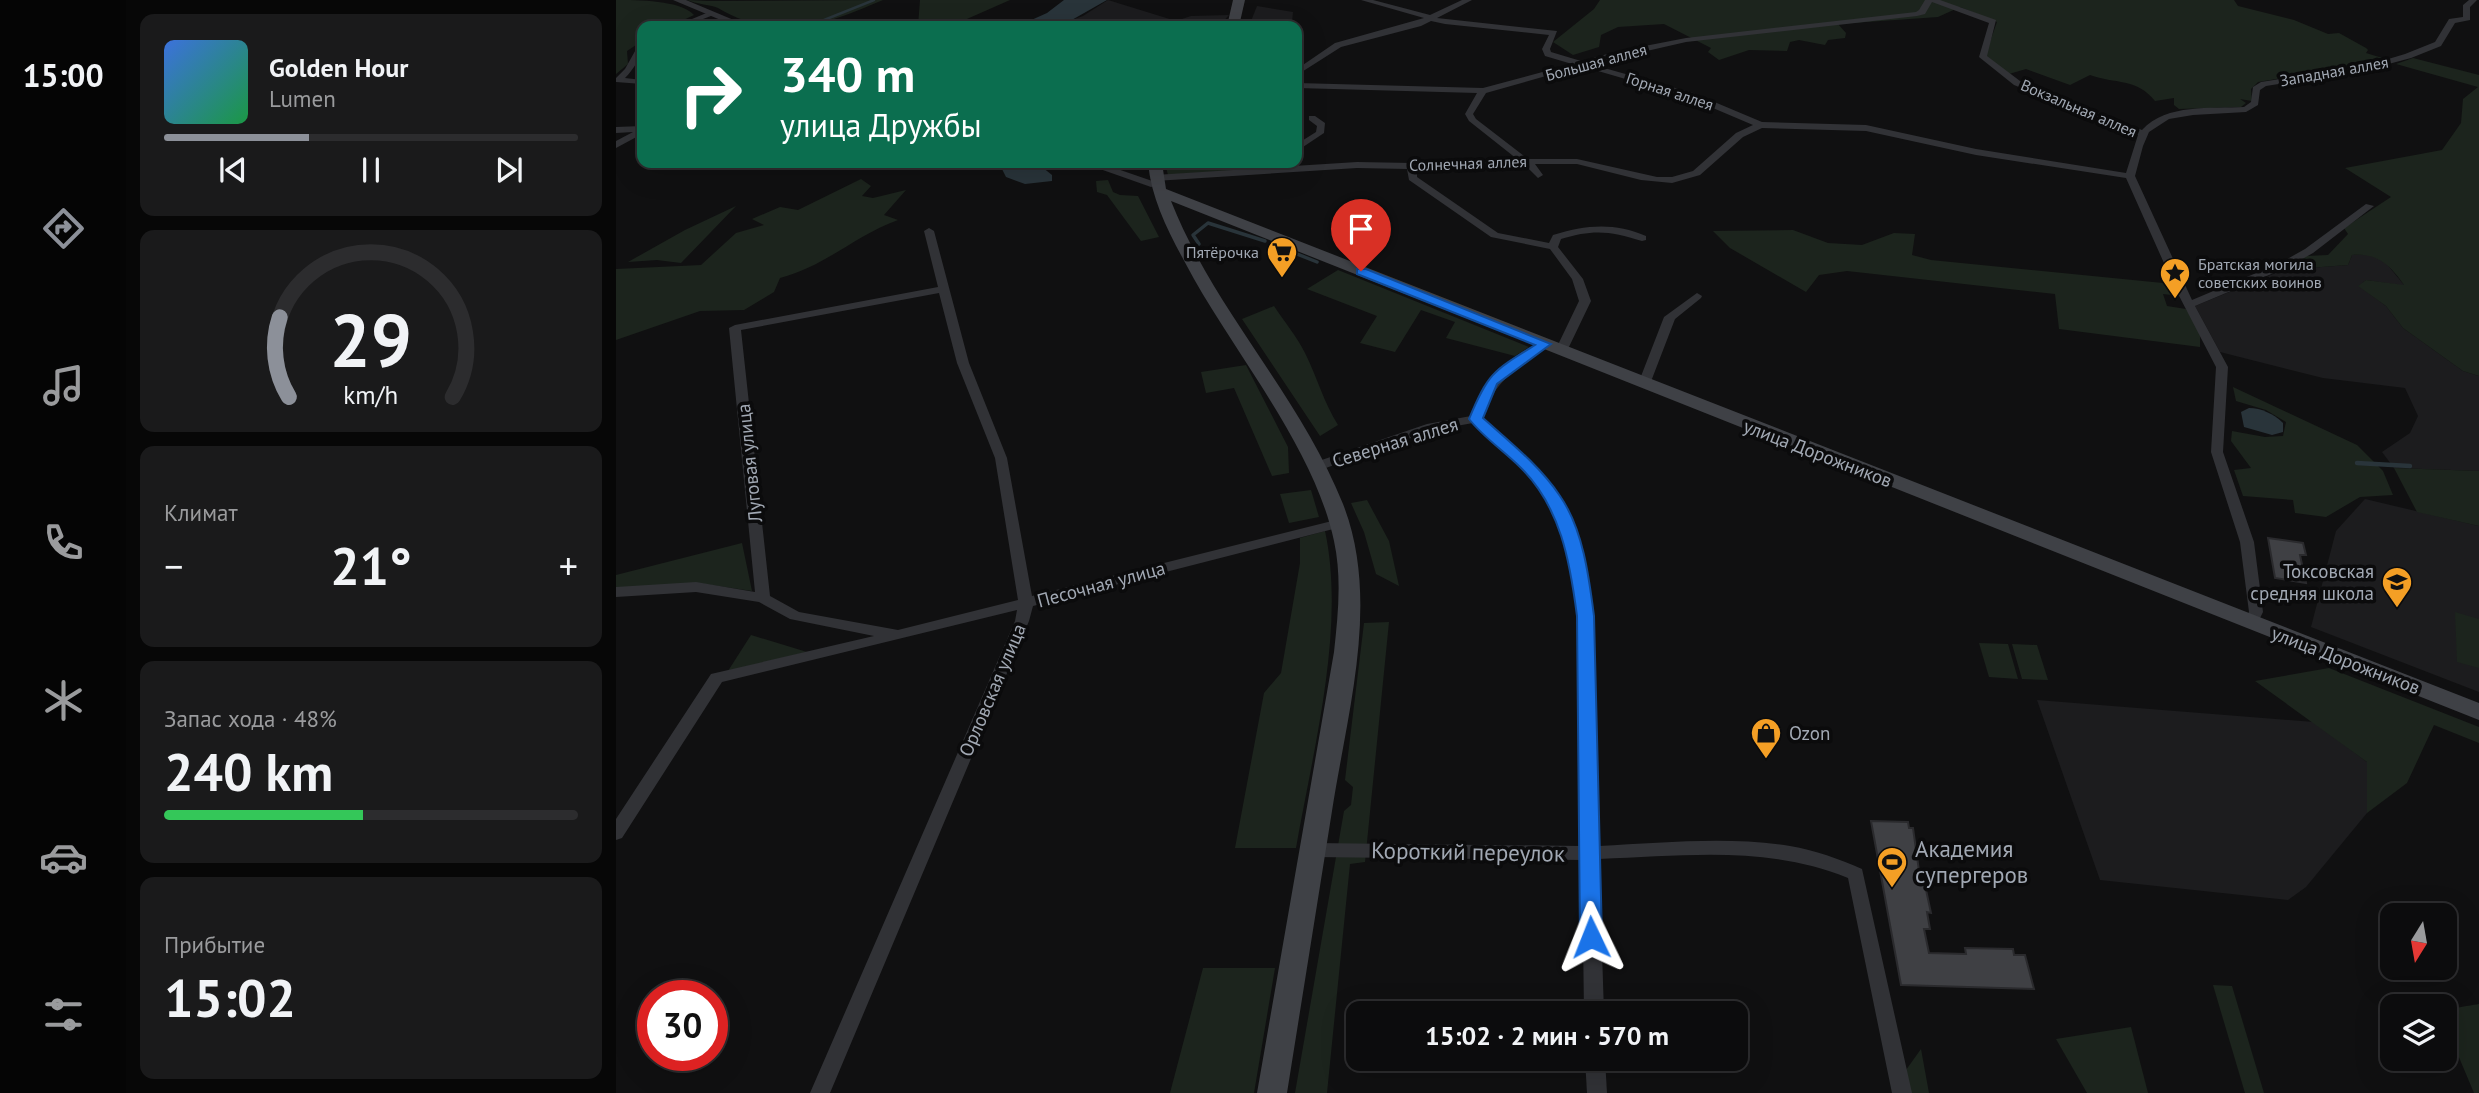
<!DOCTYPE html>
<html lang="ru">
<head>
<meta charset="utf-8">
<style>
  body { margin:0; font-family:"PT Sans",sans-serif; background:#1a1a1b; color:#f1f3f6; height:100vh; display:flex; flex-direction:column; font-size:26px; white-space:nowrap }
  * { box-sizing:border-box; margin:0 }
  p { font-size:23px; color:#9a9b9d }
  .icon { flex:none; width:38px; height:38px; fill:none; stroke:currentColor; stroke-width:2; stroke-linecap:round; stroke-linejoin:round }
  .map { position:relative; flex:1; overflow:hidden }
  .side { display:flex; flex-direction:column; gap:14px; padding:14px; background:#070707; width:490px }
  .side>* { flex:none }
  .guide { position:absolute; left:21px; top:21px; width:665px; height:147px; border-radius:14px; box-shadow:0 7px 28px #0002,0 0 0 2px #2c2c2e; background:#0b6e4f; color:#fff; overflow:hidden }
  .needle { width:46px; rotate:191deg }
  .buttons { position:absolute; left:1764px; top:903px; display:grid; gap:14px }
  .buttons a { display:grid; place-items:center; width:77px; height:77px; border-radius:14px; background:#0c0c0d; box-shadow:0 7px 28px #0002,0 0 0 2px #2c2c2e; font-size:35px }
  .speed { position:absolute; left:21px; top:980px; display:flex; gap:14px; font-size:35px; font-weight:700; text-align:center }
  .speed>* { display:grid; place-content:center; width:91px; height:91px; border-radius:50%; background:#0c0c0d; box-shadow:0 7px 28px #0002,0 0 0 2px #2c2c2e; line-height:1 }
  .speed .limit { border:10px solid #d22; background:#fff; color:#111 }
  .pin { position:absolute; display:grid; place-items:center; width:60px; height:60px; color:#fff; margin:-72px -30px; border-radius:50% 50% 50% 0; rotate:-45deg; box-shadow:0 0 7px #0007 }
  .pin .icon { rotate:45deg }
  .me { position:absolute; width:77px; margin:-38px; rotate:358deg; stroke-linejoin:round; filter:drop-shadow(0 0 5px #0008) }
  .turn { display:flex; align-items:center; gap:24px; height:147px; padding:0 28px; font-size:32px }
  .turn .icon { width:91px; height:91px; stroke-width:2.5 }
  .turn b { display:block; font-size:49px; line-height:60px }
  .big { font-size:52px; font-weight:800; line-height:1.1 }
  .side .tile { flex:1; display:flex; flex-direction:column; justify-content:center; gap:10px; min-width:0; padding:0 24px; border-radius:14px; background:#1a1a1b }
  .side .dial { align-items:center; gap:0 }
  .dial svg { height:182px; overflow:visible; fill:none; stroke:#2c2c2e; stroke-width:7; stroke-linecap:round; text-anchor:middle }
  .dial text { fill:#f1f3f6; stroke:none }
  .song { display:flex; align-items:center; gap:21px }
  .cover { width:84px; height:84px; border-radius:10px; background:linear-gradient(135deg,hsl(220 70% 55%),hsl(140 70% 35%)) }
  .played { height:7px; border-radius:4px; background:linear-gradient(90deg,#8c9099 35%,#2c2c2e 35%) }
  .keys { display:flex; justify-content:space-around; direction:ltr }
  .heat { display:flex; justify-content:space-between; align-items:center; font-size:38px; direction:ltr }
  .charge { height:10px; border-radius:5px; background:linear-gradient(90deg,#34c759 48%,#2c2c2e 0) }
  .trip { position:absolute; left:730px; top:1001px; width:402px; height:70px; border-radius:14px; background:#0c0c0d; box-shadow:0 7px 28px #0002,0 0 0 2px #2c2c2e; font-weight:800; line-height:70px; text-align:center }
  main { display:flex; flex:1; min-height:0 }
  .tabs { display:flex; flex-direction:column; width:126px; justify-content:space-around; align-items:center; background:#050505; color:#9a9b9d }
  .tabs .icon { width:49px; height:49px }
  .tabs .current { color:#8c9099 }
  .tabs b { font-size:32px; color:#f1f3f6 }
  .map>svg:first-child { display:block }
</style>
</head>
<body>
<main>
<nav class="tabs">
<b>15:00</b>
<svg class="icon current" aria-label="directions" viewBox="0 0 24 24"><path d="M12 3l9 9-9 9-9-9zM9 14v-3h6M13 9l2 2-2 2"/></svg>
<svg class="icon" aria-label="music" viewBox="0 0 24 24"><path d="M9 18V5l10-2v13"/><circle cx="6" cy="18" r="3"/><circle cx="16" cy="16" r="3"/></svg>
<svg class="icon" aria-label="phone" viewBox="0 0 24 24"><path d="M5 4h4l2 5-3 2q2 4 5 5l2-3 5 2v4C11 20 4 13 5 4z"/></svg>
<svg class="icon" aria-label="climate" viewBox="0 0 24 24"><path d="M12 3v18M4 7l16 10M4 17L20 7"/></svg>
<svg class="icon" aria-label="car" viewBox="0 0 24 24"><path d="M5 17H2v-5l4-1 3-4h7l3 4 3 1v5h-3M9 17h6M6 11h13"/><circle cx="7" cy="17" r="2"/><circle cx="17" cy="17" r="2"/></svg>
<svg class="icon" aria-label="filters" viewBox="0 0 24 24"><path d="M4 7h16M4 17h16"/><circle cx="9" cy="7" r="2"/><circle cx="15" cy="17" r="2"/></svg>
</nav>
<section class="side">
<div class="tile">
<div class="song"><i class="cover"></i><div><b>Golden Hour</b><p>Lumen</p></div></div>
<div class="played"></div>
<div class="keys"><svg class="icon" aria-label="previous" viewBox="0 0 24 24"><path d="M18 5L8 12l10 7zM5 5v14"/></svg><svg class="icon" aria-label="pause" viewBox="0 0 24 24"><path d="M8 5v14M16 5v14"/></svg><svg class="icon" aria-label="next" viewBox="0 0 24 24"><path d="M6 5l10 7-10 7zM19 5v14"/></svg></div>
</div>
<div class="tile dial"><svg viewBox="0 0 100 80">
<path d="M14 69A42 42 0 1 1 86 69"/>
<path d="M14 69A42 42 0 0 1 10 34" stroke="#8c9099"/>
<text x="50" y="56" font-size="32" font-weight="700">29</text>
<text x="50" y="72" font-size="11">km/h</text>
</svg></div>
<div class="tile"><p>Климат</p>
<div class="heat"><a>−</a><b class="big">21°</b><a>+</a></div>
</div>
<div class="tile"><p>Запас хода · 48%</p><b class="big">240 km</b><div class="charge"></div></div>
<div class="tile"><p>Прибытие</p><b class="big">15:02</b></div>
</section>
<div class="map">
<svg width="1863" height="1093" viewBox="0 0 1863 1093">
  <rect width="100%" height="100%" fill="#101011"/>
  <g fill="#1c1c1e">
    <path d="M492,0L560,21L575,16L613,15L603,26H438L467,16Z"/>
    <path d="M641,6L677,12L676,22L670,26H633Z"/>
    <path d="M1753,254L1769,262L1789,286L1750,280L1743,286L1770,306L1787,328L1847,371L1863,376V471L1778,468L1766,452L1794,433L1802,416L1789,388L1707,378L1604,352L1579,306L1667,270L1732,265L1736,255Z"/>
    <path d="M1749,499L1863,526V692L1695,627L1720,531Z"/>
    <path d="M1421,700L1698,722L1751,762V813L1690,887L1672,900L1484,880Z"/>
  </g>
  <g fill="#1c241d">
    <path d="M0,0C22,0 64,0 78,15L55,26H26V41L11,51L12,64L0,74Z"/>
    <path d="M71,0L92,1L267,0C207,25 164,44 102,8C96,5 80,4 71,0Z"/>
    <path d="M304,0H394L335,26H302Z"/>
    <path d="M984,0H1618L1622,6L1678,20L1712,34L1723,33L1750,48L1752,50L1750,53L1773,60L1642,82L1635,89L1636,101L1624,99L1630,103L1625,107L1563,109L1558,105V98L1539,101C1521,78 1499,84 1474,75L1454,85L1410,69L1393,74L1369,56L1381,22L1344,7L1322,17L1222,24L1230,33L1229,38L1212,40L1209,45L1183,40L1174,42L1171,51L1133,50L1103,60L1092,52L1095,48L1048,24L1002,27L985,35L983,47L957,55L937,42L978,9Z"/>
    <path d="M1797,58L1863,75V376L1847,371L1787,328L1770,306L1742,286L1750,280L1788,285C1774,265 1762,253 1736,255L1732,265L1667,270L1690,256L1712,255L1732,234L1728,228L1775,197L1729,168L1826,150L1845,123L1847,99L1862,87L1780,64Z"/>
    <path d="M549,163H622L627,170L552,175Z"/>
    <path d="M245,179L255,186L246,196L257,198L290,190L268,215L282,220C238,236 210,266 164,278L158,292L128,310L84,311L0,340V269L85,265L120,233L148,225L136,219L164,207L182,210Z"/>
    <path d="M492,180L497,192L504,195L522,196L543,237L525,241L491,195L481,192L480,181Z"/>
    <path d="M120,206L65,263L41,260L12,262L69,230Z"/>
    <path d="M1177,230L1212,243L1246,245L1278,233L1299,234L1296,255L1315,260L1557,284L1564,296L1547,294L1551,306L1570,309L1584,332V347L1443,329L1439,294L1231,271L1203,275L1190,292L1114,248L1097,231Z"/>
    <path d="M722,270L913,347L899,356L830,338L839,322L805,310L779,352L744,343L761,316L691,289Z"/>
    <path d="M658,306C668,321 681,337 689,353C701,377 708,403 722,425L704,436L626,319Z"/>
    <path d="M630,365L672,447L673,473L656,476L618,388L590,393L585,372Z"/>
    <path d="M1617,387L1741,445L1767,471L1777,495L1744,497L1710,517L1679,513L1677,500L1627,496L1618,470L1635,468L1615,441L1616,431L1649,437L1667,436L1670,422L1650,410L1620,401Z"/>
    <path d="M1778,468L1863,471V526L1801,512Z"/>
    <path d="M695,490L703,517L673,523L664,494Z"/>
    <path d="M751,500L773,541L783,586L760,574L748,532L735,503Z"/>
    <path d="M709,531C730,628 697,750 680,848H619L648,693L665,673L684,563V538Z"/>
    <path d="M126,543L136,591L82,583L0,589V575Z"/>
    <path d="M1839,612L1863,619V668L1841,662Z"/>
    <path d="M773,622L749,862L734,864L711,1093H679L728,811L735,805L737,787L729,780L748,623Z"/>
    <path d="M135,635L191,652L112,671Z"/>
    <path d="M1363,643L1392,644L1402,679L1373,677Z"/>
    <path d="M1396,644L1421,645L1432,680L1406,679Z"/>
    <path d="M1713,668L1863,727V743L1818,725L1791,783L1751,813V762L1639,681Z"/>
    <path d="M587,968H659L638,1093H554Z"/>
    <path d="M1597,985L1616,986L1648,1093H1629Z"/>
    <path d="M1863,1004V1093H1858L1829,1024C1829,1006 1848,1007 1863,1004Z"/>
    <path d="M1515,1027L1532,1093H1471L1440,1039Z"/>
    <path d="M1305,1049L1313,1093H1295L1290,1070Z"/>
  </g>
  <g fill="#29343a">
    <path d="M448,0H491L454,21L437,26H402L431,13Z"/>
    <path d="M383,163H421L436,175V181L409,184L390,177Z"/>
    <path d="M1633,408C1645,408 1658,414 1667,423V432L1656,435L1628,427L1625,412Z"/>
  </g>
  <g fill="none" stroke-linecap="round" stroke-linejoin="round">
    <path stroke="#29343a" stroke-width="2.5" d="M193,26L258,0"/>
    <g stroke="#29343a" stroke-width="3.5">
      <path d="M583,244L577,235L592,223L649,241"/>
      <path d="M666,248L701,262"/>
    </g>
    <path stroke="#29343a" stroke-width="4.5" d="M1741,463L1794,466"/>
  </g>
  <g fill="#3f4044" stroke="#2a2a2d" stroke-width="2">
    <path d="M1652,538L1687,543L1690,555H1684L1690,583L1659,578Z"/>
    <path d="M1255,821L1292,822L1293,828H1297L1305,885H1309L1315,913L1311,912L1314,929H1308L1313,953L1350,954L1349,948L1397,949L1398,955H1409L1418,989L1285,985Z"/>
  </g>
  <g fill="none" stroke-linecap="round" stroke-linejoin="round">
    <g fill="#313236" fill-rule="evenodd">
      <path d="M745,0H757L814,15L846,0H856L821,18L941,31L934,49L935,52L965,61L1003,51L1070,38L1300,12L1303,10L1309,0H1324L1380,20L1371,56L1404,81L1526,130C1551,103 1595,109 1628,107L1635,102L1637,87L1645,82L1749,66L1789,54L1819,42L1833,19L1847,17V5L1853,0H1861L1854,7V20L1839,23L1825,46L1795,58L1750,70L1650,86L1644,90L1642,105L1630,112L1577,115L1553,119L1533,132L1527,146L1519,176L1576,300L1664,263L1689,249L1750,204L1758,206L1697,253L1672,267L1579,306L1612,367L1607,452L1638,542L1647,612L1640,626L1635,628L1628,623L1633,612L1624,542L1595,452L1600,367L1560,290L1510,178L1360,155L1250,131L1146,128L1127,137L1084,175L1056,183L1025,180L961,164H919L927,175L922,178L908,164L801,169V177L882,233L933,243L937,235C969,225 998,222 1030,236V240L1026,241C995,231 977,229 945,239L942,247L967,279L975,301L951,351L945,354L939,351L963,301L956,279L934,249L875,237L793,180L791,169L741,168L539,181L534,178L539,175L741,162L796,163L901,159L853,121L849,114L861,93L681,88V83L867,88L956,64L929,56L926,49L933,35L829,24L815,21L805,26L725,47L681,75V69L719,43L808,18ZM1316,2L1373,23L1363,57L1398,85L1522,135L1510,173L1360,149L1250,125L1146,122L1077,93L974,64L1070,42L1301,16L1309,14ZM965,66L1071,97L1137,125L1120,133L1077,171L1056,177H1041L961,159H912L860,119L857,114L870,93Z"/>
      <path d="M93,12L100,14L69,26H59Z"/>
      <path d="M23,44H26C26,56 18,69 9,78L26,80V84L0,82V78L9,69Z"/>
      <path d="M693,116H699L709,123L708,133L681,151V144L700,132L701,126L693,120Z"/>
      <path d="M26,126V134L0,148V141L17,132L0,133V127Z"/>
      <path d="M313,228L318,231L353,363L391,458L416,596L724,519L731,523L729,526L417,606L413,621L214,1093H194L399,621L401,610L106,682L6,838L0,840V819L95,674L258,636L174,619L143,602L80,592L0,597V587L80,582L139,592L113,328L119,325L322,287L308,231ZM323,293L341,363L379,458L402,600L282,630L183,612L154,596L125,330Z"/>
      <path d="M1081,293L1086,296L1085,298L1059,319L1034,384L1032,387H1024L1022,384L1048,317Z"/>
      <path d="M929,341L933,342V346C903,365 877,383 866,418C894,443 926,466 945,498C980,556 977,631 979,696C980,746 982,796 983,846C1046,843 1111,836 1174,846C1199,850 1223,859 1246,869L1296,1093H1276L1232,878C1150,845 1070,856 983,859L988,1013H968L966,860L697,857L691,855L688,850L691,845L697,843L965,846L962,616L949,539L938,509L924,488L906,468L857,423L818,430L704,470L699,471L692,467L694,464L811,424L855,416C865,383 896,352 929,341Z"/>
      <path d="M969,1059H989L991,1093H971Z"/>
    </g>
    <g fill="#313236" fill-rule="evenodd">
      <path d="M57,0H70L132,26H119Z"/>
      <path d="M467,163H484L545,184L535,187Z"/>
    </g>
    <g fill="#3f4146" fill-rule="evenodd">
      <path d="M617,0H629L623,26H611Z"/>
      <path d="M532,163H546L550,189L1863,703V720L555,201C598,310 684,396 727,504C765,601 731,713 716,811C701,905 686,999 671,1093H641L718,652C722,615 726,578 718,541C699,451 624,360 578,279C558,242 536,205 532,163Z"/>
    </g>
  </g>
  <path fill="#1a73e8" stroke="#114b97" stroke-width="2" d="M741,269H750L935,344L881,384L867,418C894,442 924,466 944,496C967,529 973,577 978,616L986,937L982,943L975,945L967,943L964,937L961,616C954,562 945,507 904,467C888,451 867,437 853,419C872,373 877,371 919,345L741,274Z"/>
  <defs>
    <g id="supermarket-pin" transform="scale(1.575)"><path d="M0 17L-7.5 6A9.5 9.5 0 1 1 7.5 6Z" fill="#f49f25" stroke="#0b0b0c"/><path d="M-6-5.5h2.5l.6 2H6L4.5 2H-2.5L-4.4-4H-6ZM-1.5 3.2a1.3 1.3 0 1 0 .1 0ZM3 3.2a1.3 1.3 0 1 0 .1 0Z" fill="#111"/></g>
    <g id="sight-pin" transform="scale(1.575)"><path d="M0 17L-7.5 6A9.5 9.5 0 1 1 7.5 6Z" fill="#f49f25" stroke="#0b0b0c"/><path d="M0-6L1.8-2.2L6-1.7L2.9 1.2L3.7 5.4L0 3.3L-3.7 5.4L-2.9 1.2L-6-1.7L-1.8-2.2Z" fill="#111"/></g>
    <g id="school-pin" transform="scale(1.575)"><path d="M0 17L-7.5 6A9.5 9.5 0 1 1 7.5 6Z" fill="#f49f25" stroke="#0b0b0c"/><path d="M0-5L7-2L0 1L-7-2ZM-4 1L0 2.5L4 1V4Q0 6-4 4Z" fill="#111"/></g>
    <g id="shop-pin" transform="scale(1.575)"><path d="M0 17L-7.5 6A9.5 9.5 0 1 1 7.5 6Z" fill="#f49f25" stroke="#0b0b0c"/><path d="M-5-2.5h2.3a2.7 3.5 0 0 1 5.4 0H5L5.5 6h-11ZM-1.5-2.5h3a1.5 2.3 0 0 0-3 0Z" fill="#111"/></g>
    <g id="stadium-pin" transform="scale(1.575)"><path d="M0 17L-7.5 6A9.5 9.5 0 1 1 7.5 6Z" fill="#f49f25" stroke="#0b0b0c"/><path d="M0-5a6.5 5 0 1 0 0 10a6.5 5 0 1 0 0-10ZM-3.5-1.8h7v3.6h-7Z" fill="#111"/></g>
  </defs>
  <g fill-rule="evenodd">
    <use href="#supermarket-pin" x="666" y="252"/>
    <use href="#sight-pin" x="1559" y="273"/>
    <use href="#school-pin" x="1781" y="582"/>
    <use href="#shop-pin" x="1150" y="733"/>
    <use href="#stadium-pin" x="1276" y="862"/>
  </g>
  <g text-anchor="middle" stroke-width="7" stroke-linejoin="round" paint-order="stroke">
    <g font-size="16" fill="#a1a8b3" stroke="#0b0b0c">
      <text transform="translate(980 62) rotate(-15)" y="6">Большая аллея</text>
      <text transform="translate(1718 71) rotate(-10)" y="6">Западная аллея</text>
      <text transform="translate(1054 91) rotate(18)" y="6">Горная аллея</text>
      <text transform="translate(1463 108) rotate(23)" y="6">Вокзальная аллея</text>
      <text transform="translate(852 163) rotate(-2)" y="6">Солнечная аллея</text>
    </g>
    <g font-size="16" fill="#a1a8b3" stroke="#0b0b0c" text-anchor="end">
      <text x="643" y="258">Пятёрочка</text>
      <text x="1582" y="270" text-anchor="start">Братская могила<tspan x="1582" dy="18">советских воинов</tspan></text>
    </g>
    <g font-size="19" fill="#a1a8b3" stroke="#0b0b0c">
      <text transform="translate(779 442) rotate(-17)" y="7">Северная аллея</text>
      <text transform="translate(1202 453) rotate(21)" y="7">улица Дорожников</text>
      <text transform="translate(133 463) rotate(-96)" y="7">Луговая улица</text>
      <text transform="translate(485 584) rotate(-15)" y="7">Песочная улица</text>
      <text transform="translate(1730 660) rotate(21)" y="7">улица Дорожников</text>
      <text transform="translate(376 690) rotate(-67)" y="7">Орловская улица</text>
    </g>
    <g font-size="19" fill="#a1a8b3" stroke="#0b0b0c" text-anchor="end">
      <text x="1758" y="578">Токсовская<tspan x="1758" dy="22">средняя школа</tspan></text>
      <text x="1173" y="740" text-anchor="start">Ozon</text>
    </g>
    <g font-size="23" fill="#a1a8b3" stroke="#0b0b0c" text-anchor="start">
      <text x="1299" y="857">Академия<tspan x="1299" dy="26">супергеров</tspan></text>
    </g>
    <g font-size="23" fill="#a1a8b3" stroke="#0b0b0c">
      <text transform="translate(852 852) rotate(1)" y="8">Короткий переулок</text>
    </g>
  </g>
</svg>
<div class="buttons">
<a><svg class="needle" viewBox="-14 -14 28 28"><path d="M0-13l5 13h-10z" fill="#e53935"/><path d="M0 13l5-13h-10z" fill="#9a9b9d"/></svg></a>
<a><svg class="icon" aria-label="layers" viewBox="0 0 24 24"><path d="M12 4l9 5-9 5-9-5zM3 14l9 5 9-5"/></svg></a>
</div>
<div class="speed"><div class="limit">30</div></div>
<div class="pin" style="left:745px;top:271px;background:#d93025"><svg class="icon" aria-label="arrive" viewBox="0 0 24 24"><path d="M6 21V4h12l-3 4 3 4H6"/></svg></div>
<svg class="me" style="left:975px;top:937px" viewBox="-20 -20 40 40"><path d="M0-17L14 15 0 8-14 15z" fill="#1a73e8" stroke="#fff" stroke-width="4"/></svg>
<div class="trip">15:02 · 2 мин · 570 m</div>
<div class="guide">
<div class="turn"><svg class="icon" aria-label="right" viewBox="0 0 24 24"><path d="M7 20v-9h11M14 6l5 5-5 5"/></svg><div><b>340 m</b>улица Дружбы</div></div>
</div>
</div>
</main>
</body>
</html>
